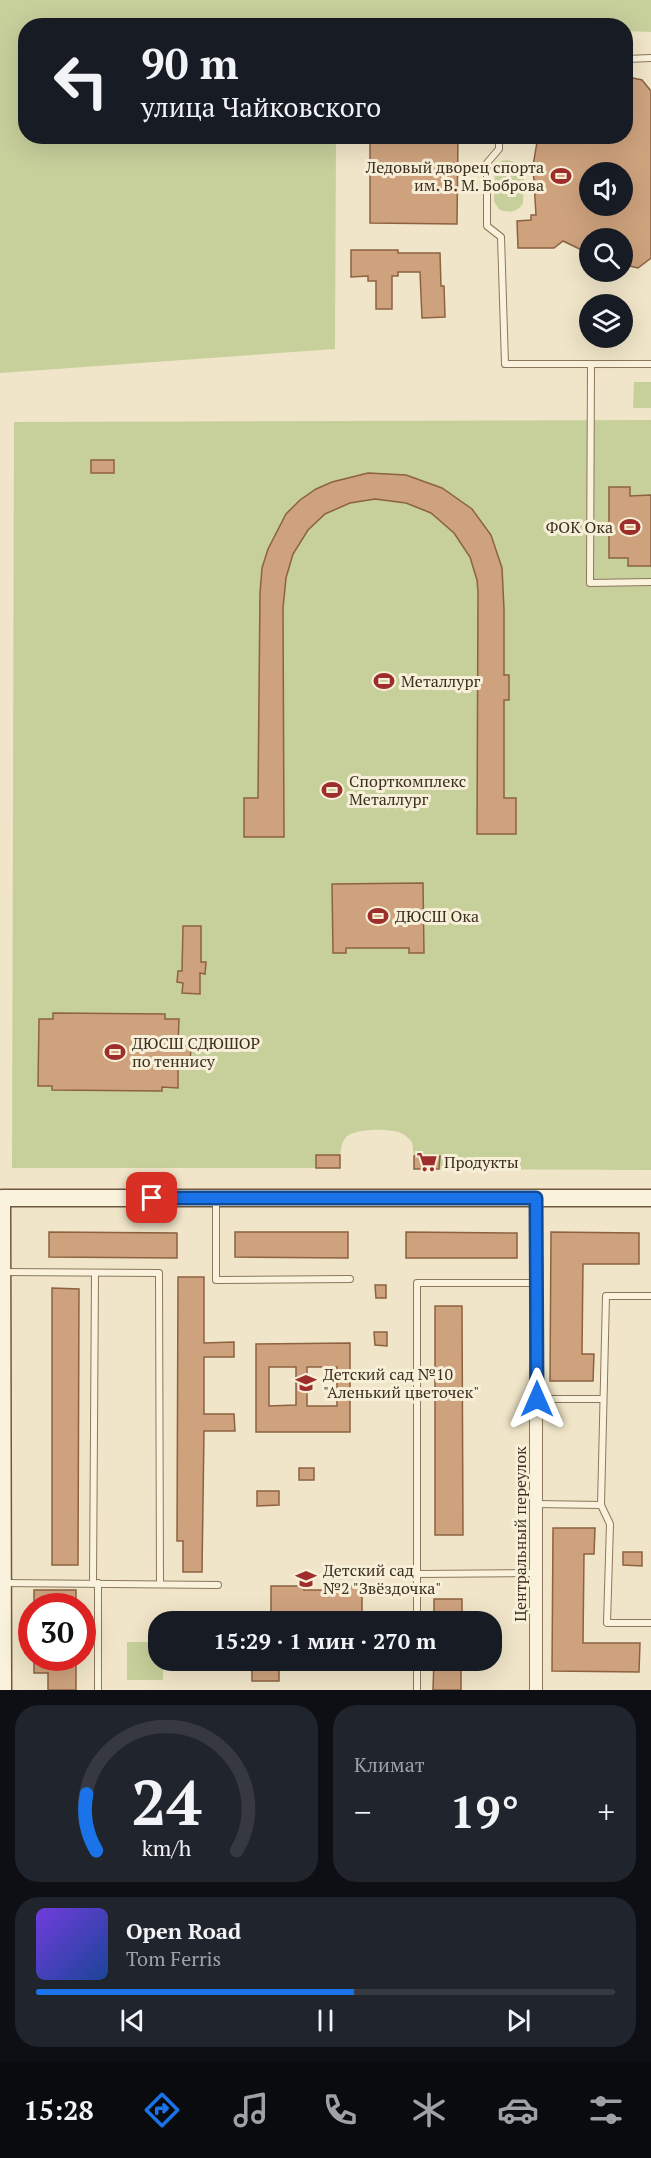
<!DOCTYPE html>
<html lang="ru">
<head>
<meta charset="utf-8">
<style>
  body { margin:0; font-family:"PT Serif",serif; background:#20242c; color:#f1f3f6; height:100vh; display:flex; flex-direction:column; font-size:22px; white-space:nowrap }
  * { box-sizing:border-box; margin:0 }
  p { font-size:20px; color:#9ea1a6 }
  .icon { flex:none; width:33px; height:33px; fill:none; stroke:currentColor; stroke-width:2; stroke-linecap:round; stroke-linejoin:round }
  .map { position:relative; height:1690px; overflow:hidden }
  .side { display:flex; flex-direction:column; gap:15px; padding:15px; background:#0d0f14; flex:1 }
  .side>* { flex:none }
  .top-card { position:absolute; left:18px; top:18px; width:615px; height:126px; border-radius:24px; box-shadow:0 6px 24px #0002; background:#171b24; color:#f1f3f6; overflow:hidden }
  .controls { position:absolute; left:579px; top:162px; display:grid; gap:12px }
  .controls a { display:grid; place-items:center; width:54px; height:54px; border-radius:50%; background:#171b24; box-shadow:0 6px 24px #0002; font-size:30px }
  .speed { position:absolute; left:18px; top:1593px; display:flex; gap:12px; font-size:30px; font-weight:700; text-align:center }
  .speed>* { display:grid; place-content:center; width:78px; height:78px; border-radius:50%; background:#171b24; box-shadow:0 6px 24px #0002; line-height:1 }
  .speed .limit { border:9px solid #d22; background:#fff; color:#111 }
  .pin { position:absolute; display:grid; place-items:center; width:51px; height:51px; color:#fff; margin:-26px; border-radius:12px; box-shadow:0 3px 9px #0006 }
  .me { position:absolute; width:66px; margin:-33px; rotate:0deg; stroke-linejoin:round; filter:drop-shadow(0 0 4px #0008) }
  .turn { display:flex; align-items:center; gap:21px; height:126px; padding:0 24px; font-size:27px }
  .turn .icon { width:78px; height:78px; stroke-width:2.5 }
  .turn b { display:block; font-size:42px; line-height:51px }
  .big { font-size:45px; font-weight:600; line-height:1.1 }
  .side .card { flex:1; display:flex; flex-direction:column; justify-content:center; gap:9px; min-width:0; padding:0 21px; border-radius:24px; background:#20242c }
  .side .dial { align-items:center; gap:0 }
  .dial svg { height:156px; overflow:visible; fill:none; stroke:#363941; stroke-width:7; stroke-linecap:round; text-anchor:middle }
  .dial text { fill:#f1f3f6; stroke:none }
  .song { display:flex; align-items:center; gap:18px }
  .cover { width:72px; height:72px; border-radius:9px; background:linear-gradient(135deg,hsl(260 70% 55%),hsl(220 70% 35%)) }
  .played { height:6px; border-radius:3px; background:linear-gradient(90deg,#1a73e8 55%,#363941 55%) }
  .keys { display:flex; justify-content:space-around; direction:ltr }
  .heat { display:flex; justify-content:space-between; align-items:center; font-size:33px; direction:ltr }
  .side .tiles { flex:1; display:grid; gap:15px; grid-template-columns:1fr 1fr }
  .card:last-child { grid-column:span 2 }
  .trip { position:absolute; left:148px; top:1611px; width:354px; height:60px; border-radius:24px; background:#171b24; box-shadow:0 6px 24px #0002; font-weight:600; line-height:60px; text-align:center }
  .dock { display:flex; height:96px; justify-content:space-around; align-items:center; background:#090b0e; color:#9ea1a6 }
  .dock .icon { width:42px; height:42px }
  .dock .selected { color:#1a73e8 }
  .dock b { font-size:27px; color:#f1f3f6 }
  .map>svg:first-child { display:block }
</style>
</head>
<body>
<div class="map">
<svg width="651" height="1690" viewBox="0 0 651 1690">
  <rect width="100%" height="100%" fill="#f0e5c8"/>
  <g fill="#c7cf9b">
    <path d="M0,0H651V32L626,31V26H26V136L336,137L335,349L0,373Z"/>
    <path d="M507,160L518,163L524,174L523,203C518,212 510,213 500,210L494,202L495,168L501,161Z"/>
    <path d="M634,382H651V408H633Z"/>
    <path d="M651,420V1170L439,1169V1156H414L412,1142C409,1139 406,1135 401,1133C390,1128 355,1128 346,1137C342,1142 341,1149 340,1155H316V1168H12L14,422Z"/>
    <path d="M127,1642H159V1660L163,1661V1680H127Z"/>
  </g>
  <g fill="#cea27d" stroke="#8c6241" stroke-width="1.5" fill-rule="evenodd">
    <path d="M633,78L642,80L651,91V258L638,268L625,265L622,261V238H590V254L563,241L554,248H518L517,221L531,220V215H536L533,166L538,136H626V81ZM590,172H622V206H590Z"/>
    <path d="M370,136H458L457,224L370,223Z"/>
    <path d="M351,250H398V253H440L441,286H444L445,317L422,318L420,272H398V276H392V309H376V281H368V276L351,277Z"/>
    <rect x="91" y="460" width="23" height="13"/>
    <path d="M368,473L406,475L442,488L472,509L491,535L502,568L504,609V675H509V700H504V798H516V834H477L478,592L477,580L470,557L454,533L431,513L406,503L375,499L350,503L325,514L308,530L293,554L286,578L283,608L284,837H244V798H258L260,593L262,568L268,549L286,514L300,500L316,489L332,482Z"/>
    <path d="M609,487H630V496L651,495V566H628V558H609Z"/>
    <path d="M423,883L424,953H409V948H346V953H333L332,884Z"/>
    <path d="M183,926H201V962H206L205,974L200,973V994L182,993L183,983L177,982L178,971H182Z"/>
    <path d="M53,1013L165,1014V1019H179L178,1046H191L190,1064H178V1088L162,1087V1091L52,1090V1086H38L39,1019H53Z"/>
    <rect x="316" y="1155" width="24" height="13"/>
    <path d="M414,1156H440L439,1169H414Z"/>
    <path d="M49,1232L177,1233V1258L49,1257Z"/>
    <path d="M235,1232H348V1258L235,1257Z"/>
    <path d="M406,1232L517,1233V1258H406Z"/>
    <path d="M551,1232L639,1233V1264H583L582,1354H594L593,1381H550Z"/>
    <path d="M178,1277H204V1343L234,1342V1357H204V1414H234L235,1431H204L202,1572H183V1541H177Z"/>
    <path d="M375,1285H386V1298H376Z"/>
    <path d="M52,1288L79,1289L78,1565H52Z"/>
    <path d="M435,1306H462L463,1535H435Z"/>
    <path d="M374,1332H387V1346L375,1345Z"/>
    <path d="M350,1343V1432H256V1344ZM269,1367H296V1405L269,1406ZM307,1367H337V1406H307Z"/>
    <rect x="299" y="1468" width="15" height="12"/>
    <path d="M257,1491H279V1505L257,1506Z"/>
    <path d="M553,1528H595L594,1554H584L583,1643H640L639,1672L552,1671Z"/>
    <path d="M623,1552H642V1566L623,1565Z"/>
    <path d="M271,1586H304V1590H327V1586H362V1622H271Z"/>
    <rect x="34" y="1590" width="42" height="16"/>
    <rect x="434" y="1599" width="28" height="23"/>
    <path d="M34,1658H76V1690H48V1673H34Z"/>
    <path d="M434,1660H461V1690H433Z"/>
    <rect x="252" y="1666" width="27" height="15"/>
  </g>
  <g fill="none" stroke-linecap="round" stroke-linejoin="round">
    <g stroke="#8c785c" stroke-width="8">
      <g id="service">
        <path d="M626,59L651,58"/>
        <path d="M499,136V149L487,163V226L501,237L505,364H651"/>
        <path d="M591,364L590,583L651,582"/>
        <path d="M216,1198V1280L350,1279"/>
        <path d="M2,1272L159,1273L160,1584"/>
        <path d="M651,1296H606L601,1505L610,1524L607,1623H651"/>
        <path d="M537,1399H603"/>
        <path d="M537,1504L601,1505"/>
        <path d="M417,1574L536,1573"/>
        <path d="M3,1583L218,1585"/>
        <path d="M93,1583L95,1273"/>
        <path d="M417,1622V1283H536"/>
        <path d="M98,1690V1583"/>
        <path d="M417,1690V1660"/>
      </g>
    </g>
    <g stroke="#8c785c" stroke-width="14">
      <path id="minor" d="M536,1690V1198"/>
    </g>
    <g stroke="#6e593f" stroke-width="19">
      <path id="secondary" d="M3,1690L2,1198H651"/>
    </g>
    <use href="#service" stroke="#faf2dc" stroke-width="6"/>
    <use href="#minor" stroke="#faf2dc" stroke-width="12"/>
    <use href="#secondary" stroke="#faf2dc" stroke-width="16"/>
  </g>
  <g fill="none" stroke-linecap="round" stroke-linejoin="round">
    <g stroke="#114b97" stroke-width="15">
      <path id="route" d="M152,1198H536L537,1399"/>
    </g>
    <use href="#route" stroke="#1a73e8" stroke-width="10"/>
  </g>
  <defs>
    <g id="stadium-bare" transform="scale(1.62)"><path d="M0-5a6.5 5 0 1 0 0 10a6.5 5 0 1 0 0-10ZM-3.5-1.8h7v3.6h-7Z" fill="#9d2e2b" stroke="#f7efd8" stroke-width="2.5" paint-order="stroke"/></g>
    <g id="supermarket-bare" transform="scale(1.62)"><path d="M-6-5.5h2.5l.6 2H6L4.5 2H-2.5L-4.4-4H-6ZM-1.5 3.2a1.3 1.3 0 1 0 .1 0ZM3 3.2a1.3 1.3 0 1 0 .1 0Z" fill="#9d2e2b" stroke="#f7efd8" stroke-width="2.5" paint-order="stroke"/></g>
    <g id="school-bare" transform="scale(1.62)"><path d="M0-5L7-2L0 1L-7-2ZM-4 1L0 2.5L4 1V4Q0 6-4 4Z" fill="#9d2e2b" stroke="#f7efd8" stroke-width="2.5" paint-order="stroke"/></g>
  </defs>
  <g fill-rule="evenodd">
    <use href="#stadium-bare" x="561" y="176"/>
    <use href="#stadium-bare" x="630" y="527"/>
    <use href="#stadium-bare" x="384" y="681"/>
    <use href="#stadium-bare" x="332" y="790"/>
    <use href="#stadium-bare" x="378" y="916"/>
    <use href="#stadium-bare" x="115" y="1052"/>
    <use href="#supermarket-bare" x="427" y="1162"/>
    <use href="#school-bare" x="306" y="1383"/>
    <use href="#school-bare" x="306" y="1579"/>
  </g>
  <g text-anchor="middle" stroke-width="6" stroke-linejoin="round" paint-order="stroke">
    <g font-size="16" fill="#3d2f20" stroke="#f7efd8" text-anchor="start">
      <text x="544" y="173" text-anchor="end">Ледовый дворец спорта<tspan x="544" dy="18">им. В. М. Боброва</tspan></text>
      <text x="613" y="533" text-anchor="end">ФОК Ока</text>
      <text x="401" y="687">Металлург</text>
      <text x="349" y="787">Спорткомплекс<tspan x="349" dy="18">Металлург</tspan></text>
      <text x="395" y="922">ДЮСШ Ока</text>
      <text x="132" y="1049">ДЮСШ СДЮШОР<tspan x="132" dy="18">по теннису</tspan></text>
      <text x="444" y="1168">Продукты</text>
      <text x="323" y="1380">Детский сад №10<tspan x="323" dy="18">"Аленький цветочек"</tspan></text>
      <text x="323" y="1576">Детский сад<tspan x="323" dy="18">№2 "Звёздочка"</tspan></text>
    </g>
    <g font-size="16" fill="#3d2f20" stroke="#f7efd8">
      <text transform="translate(520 1534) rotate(-90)" y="6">Центральный переулок</text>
    </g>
  </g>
</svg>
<div class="controls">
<a><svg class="icon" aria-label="sound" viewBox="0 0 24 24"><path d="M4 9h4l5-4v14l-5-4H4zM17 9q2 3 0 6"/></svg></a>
<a><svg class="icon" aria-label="search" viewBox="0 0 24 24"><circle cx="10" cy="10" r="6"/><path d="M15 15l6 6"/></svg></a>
<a><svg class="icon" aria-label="layers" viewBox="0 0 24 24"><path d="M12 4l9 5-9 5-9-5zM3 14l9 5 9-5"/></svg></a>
</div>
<div class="speed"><div class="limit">30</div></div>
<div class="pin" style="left:152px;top:1198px;background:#d93025"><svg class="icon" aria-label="arrive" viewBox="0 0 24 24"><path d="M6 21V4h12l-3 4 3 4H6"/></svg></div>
<svg class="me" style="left:537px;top:1399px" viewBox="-20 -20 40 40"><path d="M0-17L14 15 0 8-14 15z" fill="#1a73e8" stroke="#fff" stroke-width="4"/></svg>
<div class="trip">15:29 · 1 мин · 270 m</div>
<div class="top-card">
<div class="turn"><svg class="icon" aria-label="left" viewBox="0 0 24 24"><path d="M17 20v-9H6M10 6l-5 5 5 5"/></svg><div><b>90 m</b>улица Чайковского</div></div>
</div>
</div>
<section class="side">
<div class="tiles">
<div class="card dial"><svg viewBox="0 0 100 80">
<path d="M14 69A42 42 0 1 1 86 69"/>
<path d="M14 69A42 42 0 0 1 9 40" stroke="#1a73e8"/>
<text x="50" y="56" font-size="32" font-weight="700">24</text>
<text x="50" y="72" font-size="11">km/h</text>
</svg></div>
<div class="card"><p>Климат</p>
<div class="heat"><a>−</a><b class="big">19°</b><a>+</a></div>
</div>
<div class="card">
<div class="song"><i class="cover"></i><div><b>Open Road</b><p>Tom Ferris</p></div></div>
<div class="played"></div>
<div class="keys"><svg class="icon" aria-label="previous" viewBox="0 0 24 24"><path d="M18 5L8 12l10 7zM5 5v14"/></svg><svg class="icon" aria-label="pause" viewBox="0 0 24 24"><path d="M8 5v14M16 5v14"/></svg><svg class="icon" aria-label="next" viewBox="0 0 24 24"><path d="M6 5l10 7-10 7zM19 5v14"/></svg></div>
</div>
</div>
</section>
<nav class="dock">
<b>15:28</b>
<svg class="icon selected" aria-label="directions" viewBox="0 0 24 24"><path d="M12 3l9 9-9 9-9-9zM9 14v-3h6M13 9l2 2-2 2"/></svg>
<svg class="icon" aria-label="music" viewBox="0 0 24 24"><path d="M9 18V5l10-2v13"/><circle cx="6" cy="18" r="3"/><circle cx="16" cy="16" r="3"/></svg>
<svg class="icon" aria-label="phone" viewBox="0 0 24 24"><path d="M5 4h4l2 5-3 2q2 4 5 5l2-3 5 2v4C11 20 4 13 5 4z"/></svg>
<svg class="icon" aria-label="climate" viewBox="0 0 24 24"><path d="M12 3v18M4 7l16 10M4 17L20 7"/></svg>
<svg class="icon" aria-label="car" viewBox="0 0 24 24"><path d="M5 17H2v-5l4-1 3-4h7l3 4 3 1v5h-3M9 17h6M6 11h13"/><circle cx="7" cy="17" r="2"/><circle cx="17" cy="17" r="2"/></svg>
<svg class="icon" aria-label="filters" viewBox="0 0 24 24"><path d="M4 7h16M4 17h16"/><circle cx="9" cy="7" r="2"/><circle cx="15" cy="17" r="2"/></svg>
</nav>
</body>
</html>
